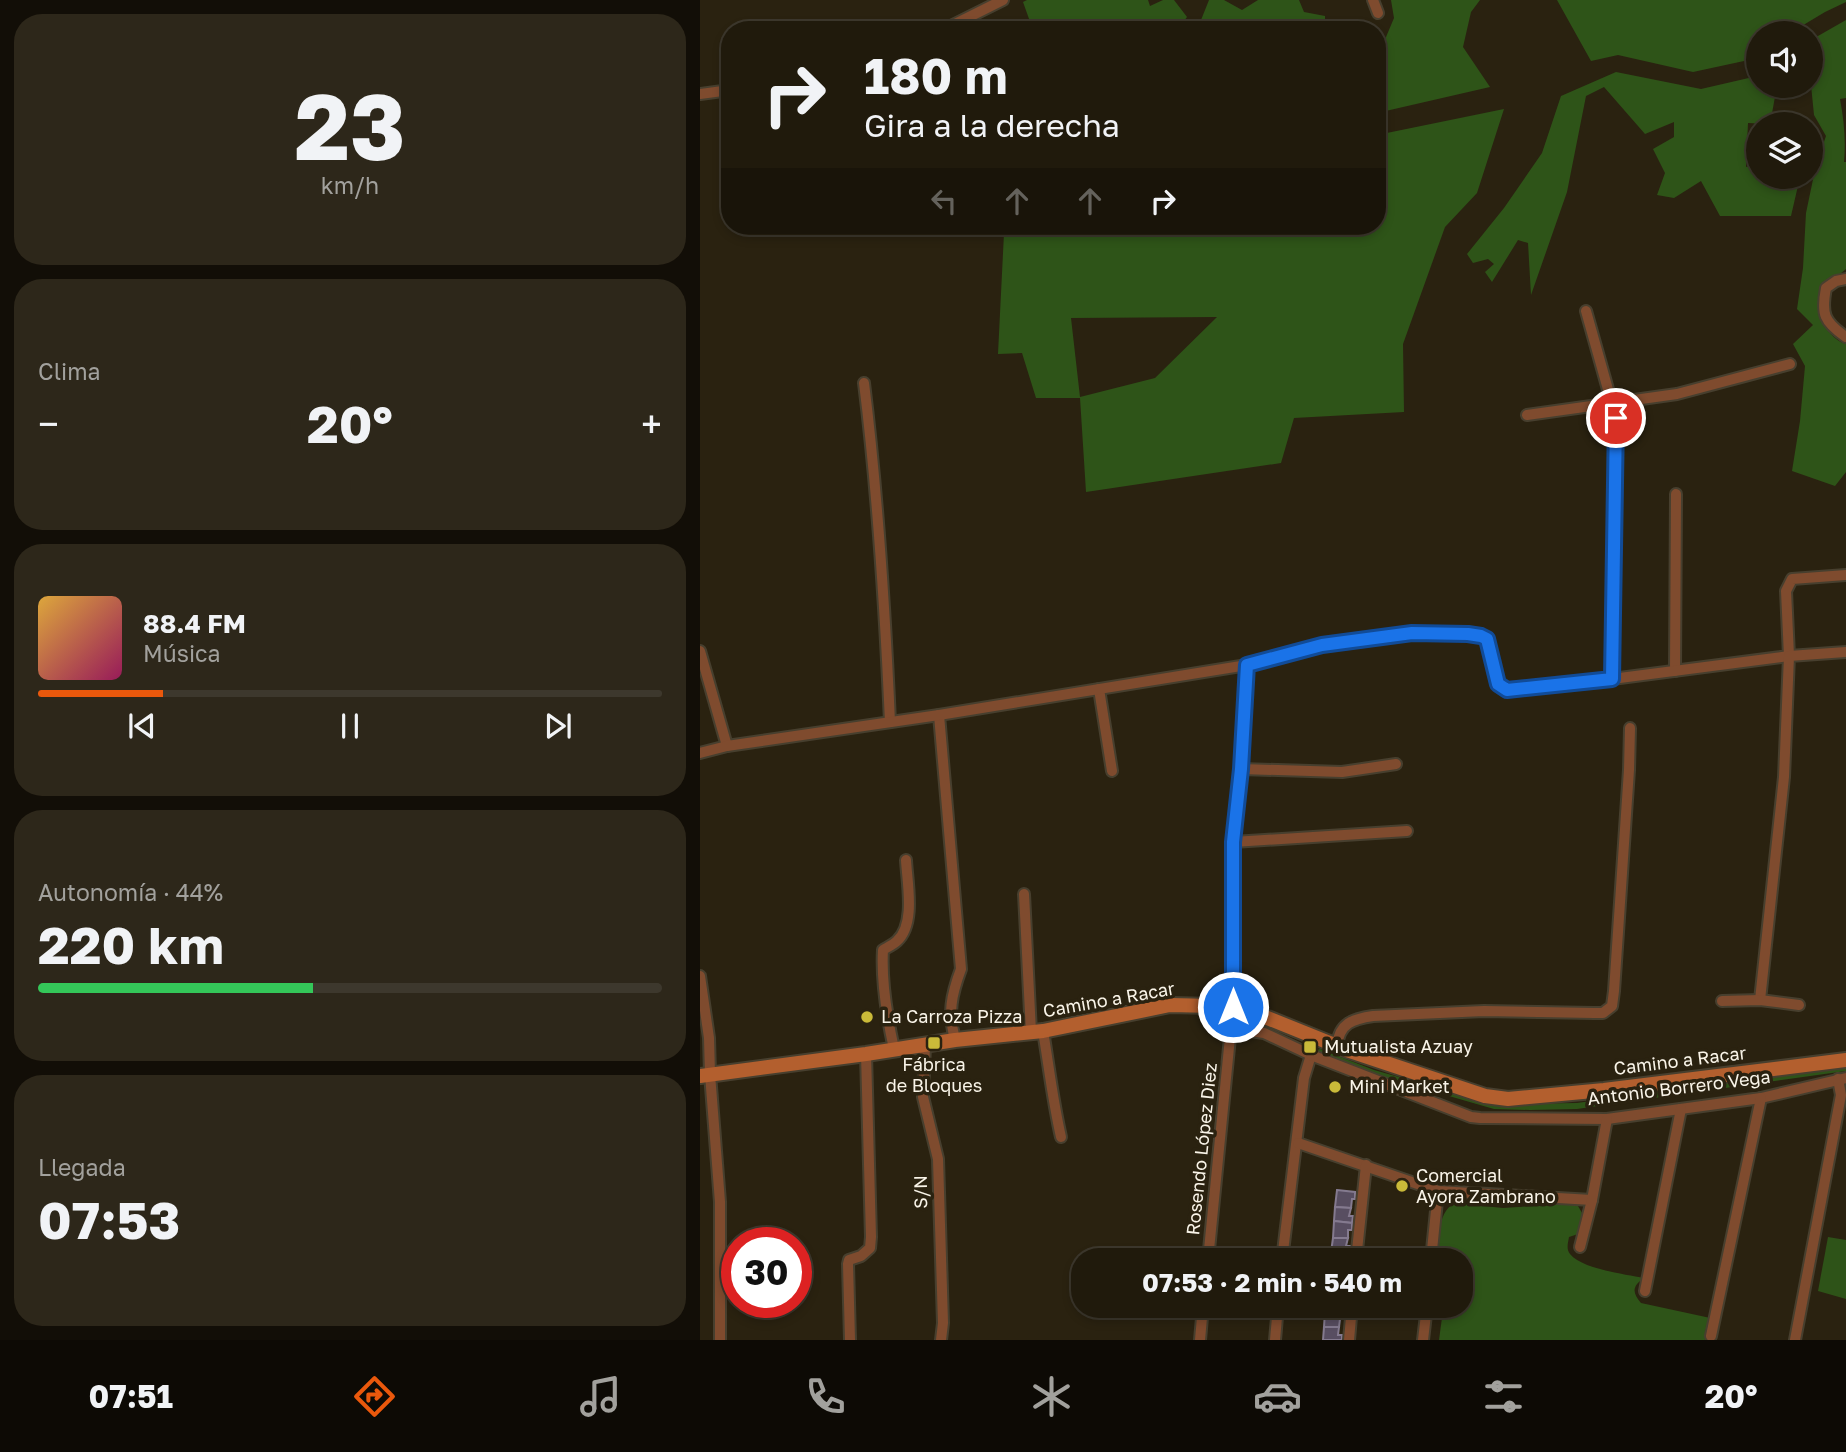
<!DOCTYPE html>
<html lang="es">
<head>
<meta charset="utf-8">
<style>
  body { margin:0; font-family:"Golos Text",sans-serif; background:#2d271a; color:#f1f3f6; height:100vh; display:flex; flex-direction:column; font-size:26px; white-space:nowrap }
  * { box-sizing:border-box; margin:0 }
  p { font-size:23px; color:#a2a19d }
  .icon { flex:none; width:38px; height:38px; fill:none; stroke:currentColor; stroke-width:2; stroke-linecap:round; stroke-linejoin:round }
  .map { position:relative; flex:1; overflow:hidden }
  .drawer { display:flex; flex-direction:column; gap:14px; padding:14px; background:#120e07; width:700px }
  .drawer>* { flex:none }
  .top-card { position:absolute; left:21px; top:21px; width:665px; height:214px; border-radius:28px; box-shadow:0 4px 10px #0003,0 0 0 2px #3d382d; background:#201a0c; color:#f1f3f6; overflow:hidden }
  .controls { position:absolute; left:1046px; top:21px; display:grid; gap:14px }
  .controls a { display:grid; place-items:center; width:77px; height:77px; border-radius:50%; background:#201a0c; box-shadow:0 4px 10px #0003,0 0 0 2px #3d382d; font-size:35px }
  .speed { position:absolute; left:21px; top:1227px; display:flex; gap:14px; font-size:35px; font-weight:700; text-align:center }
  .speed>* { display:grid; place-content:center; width:91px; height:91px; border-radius:50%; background:#201a0c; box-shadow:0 4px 10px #0003,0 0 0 2px #3d382d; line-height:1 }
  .speed .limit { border:10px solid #d22; background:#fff; color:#111 }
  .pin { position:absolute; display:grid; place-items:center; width:60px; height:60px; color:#fff; margin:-30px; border:4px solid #fff; border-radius:50%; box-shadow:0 2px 7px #0007 }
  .me { position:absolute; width:77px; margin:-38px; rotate:0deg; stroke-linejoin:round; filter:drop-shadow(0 0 5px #0008) }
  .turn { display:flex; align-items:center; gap:24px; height:147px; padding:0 28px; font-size:32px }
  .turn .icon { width:91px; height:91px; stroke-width:2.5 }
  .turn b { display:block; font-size:49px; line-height:60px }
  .lanes { display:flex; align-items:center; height:66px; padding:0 28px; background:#0003; justify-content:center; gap:35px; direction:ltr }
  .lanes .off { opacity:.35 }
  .big { font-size:52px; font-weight:700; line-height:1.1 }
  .drawer .widget { flex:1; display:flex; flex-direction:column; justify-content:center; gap:10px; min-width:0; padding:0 24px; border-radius:28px; background:#2d271a }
  .drawer .dial { align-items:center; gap:0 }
  .dial b { font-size:91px; line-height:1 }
  .song { display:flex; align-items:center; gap:21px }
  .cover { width:84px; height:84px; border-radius:10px; background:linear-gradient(135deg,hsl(40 70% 55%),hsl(330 70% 35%)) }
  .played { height:7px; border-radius:4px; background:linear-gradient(90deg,#ea580c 20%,#3d382d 20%) }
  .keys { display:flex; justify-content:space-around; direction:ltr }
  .heat { display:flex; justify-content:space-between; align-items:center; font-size:38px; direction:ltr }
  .charge { height:10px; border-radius:5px; background:linear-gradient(90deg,#34c759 44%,#3d382d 0) }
  .trip { position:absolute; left:371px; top:1248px; width:402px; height:70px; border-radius:28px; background:#201a0c; box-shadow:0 4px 10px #0003,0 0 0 2px #3d382d; font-weight:700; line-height:70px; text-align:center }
  .tabs { display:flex; height:112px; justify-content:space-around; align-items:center; background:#0d0a05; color:#a2a19d }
  .tabs .icon { width:49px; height:49px }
  .tabs .selected { color:#ea580c }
  .tabs b { font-size:32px; color:#f1f3f6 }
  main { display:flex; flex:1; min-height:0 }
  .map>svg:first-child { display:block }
</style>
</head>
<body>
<main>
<section class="drawer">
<div class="widget dial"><b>23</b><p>km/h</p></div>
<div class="widget"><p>Clima</p>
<div class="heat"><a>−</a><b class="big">20°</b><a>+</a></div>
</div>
<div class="widget">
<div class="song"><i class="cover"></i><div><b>88.4 FM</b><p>Música</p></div></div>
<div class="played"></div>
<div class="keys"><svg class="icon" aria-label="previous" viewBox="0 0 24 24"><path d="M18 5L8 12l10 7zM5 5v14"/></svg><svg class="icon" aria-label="pause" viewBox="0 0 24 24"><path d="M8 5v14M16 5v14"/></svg><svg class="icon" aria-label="next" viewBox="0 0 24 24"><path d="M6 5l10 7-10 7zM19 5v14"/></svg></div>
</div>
<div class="widget"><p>Autonomía · 44%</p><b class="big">220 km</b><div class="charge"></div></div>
<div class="widget"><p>Llegada</p><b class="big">07:53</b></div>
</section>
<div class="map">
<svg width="1146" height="1340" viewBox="0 0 1146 1340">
  <rect width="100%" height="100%" fill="#2a2210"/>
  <g fill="#2e5318">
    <path d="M620,1049L674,1070L795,1104L877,1103L1146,1066V1071L877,1109L830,1110L794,1109L676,1075L611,1052Z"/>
    <path d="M1128,1237L1146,1240V1299L1118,1291Z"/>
  </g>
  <g fill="#2e5418" fill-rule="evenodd">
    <path d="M327,0H448L450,6L463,0H474L487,17L477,30H333L323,2Z"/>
    <path d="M509,0H524L542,10L558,0H599L604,12L625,16V30H497Z"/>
    <path d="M691,0H780L771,12L763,47L790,87L677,113V50L681,49L694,18Z"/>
    <path d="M857,0H1146V2L1125,12L1090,33H1059V52L1044,61L993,72L918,55L891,61Z"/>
    <path d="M1146,20V98L1140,99C1144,120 1146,141 1144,162H1146V269L1134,279L1119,309C1124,324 1130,339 1146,344V472L1135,486L1092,471L1100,421L1105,366L1093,344L1113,325L1097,309L1103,268L1106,213L1116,165L1126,136L1114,115L1111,85V40Z"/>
    <path d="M916,72L1001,89L1053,77L1059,73V86H1077L1070,124L1048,123L1046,167L1059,164V177H1100L1091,216H1020L1001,181L974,198L957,195L965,173L953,149L974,137V122L945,134L904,87L886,96L867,192L831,295L828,243L818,240L792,282L785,272L794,264L788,259L773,263L767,254L804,208L842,153L861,96Z"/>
    <path d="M804,109L777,193L745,227L703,344L704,412L594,418L581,463L386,492L380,398H336L322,353L298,354L304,233L310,226H677V135ZM517,317L455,378L380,397L371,318Z"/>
    <path d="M754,1203L803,1208L869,1204L878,1206L882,1213L878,1234L869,1237C868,1243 866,1249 870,1254C882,1269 924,1274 944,1278C932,1286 932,1293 941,1303L1015,1319C1007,1324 1002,1331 1008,1340H739L743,1310L738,1306H761V1260H738C739,1241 736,1215 754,1203Z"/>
  </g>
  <g fill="#584e61" stroke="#847a8f" stroke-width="2">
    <path d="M637,1190L655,1192V1199H652L651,1208L635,1207Z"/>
    <path d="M635,1207L651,1208L649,1216H653L652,1223L634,1221Z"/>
    <path d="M634,1221L652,1223V1230H648V1238H633Z"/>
    <path d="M633,1238H648L646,1246H651L649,1253L631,1252Z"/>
    <path d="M631,1252L649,1253V1260H630Z"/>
    <path d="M626,1306H645L644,1313L625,1311Z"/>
    <path d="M625,1311L644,1313L643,1319H640L639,1327H624Z"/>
    <path d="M624,1327H639L638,1335H642V1340H623Z"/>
  </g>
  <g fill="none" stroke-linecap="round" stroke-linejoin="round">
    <g stroke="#473f2e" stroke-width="14">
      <g id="street">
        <path d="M673,0L678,13"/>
        <path d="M243,30L303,0"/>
        <path d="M0,94L30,90"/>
        <path d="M1146,279L1136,281L1126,288C1121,314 1124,322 1146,337"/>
        <path d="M886,311L916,418L912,679"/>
        <path d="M164,383C178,495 185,608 190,722"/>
        <path d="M827,415L977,394L1090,364"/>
        <path d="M0,651L27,746"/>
        <path d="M975,671L976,494"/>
        <path d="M399,689L412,771"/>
        <path d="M239,715L261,969C251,996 248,1012 255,1040"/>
        <path d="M0,753L27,746L239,715L547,665L622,645L712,633L781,636L787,639L798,684L807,689L912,679L1089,656L1086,591L1092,579L1146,575"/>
        <path d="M541,769L642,772L696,764"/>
        <path d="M533,842L707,831"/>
        <path d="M324,894L331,1032"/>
        <path d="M0,976L9,1038L10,1074L20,1202V1340"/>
        <path d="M1060,1000L1084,777L1089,656L1146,652"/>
        <path d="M1022,1001L1060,1000L1099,1005"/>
        <path d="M343,1031C349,1067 353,1102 361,1137"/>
        <path d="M531,1033L536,1029L564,1033L611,1055L604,1078L582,1260"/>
        <path d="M225,1045L223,1097L238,1159L243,1323L241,1340"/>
        <path d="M637,1046C639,1023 653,1019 673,1016L784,1011L894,1013H903L912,1006L914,991L929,770L930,728"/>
        <path d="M194,1049C187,1017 181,983 183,950C188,947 194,944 197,941C216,924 207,882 206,860"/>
        <path d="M611,1055L771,1117L780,1118L907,1119L1061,1098L1146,1078"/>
        <path d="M598,1143L738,1191L892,1200"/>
        <path d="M880,1247L892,1200L907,1119"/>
        <path d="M508,1260L533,1007V842L541,769L547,665"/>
        <path d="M656,1260L666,1165"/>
        <path d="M731,1260L738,1191"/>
        <path d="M945,1291L981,1109"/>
        <path d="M1011,1336L1061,1098"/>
        <path d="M150,1340L148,1264L149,1260L161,1256L170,1248L171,1237L166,1054"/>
        <path d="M500,1340L503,1306"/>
        <path d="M575,1340L578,1306"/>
        <path d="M649,1340L652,1306"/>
        <path d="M723,1340L727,1306"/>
        <path d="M1095,1340L1141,1095L1138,1079"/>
      </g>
    </g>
    <g stroke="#473f2e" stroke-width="18">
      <path id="secondary" d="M0,1076L166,1054L255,1040L343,1031L470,1005L514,1006L545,1009L647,1050L785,1096L808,1099L904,1090L1146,1060"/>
    </g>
    <use href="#street" stroke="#7f4b2e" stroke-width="10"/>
    <use href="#secondary" stroke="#b35f2e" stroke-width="14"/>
  </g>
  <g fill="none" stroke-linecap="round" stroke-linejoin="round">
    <g stroke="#114b97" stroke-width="18">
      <path id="route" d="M533,1007V842L541,769L547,665L622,645L712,633L768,634L781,636L787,639L798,684L807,690L912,679L916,418"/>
    </g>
    <use href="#route" stroke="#1a73e8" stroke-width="12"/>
  </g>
  <g fill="#caba39" stroke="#2a2210" stroke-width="2.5">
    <circle cx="167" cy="1017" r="7"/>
    <rect x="227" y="1036" width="14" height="14" rx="3.5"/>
    <rect x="603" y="1040" width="14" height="14" rx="3.5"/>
    <circle cx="635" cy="1087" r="7"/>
    <circle cx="702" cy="1186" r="7"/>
  </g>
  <g text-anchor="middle" stroke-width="7" stroke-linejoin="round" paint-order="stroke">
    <g font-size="18" fill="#f9f4e8" stroke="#2a2210">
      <text transform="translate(409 1000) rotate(-10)" y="6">Camino a Racar</text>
      <text transform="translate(980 1061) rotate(-7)" y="6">Camino a Racar</text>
      <text transform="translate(979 1088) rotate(-7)" y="6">Antonio Borrero Vega</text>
      <text transform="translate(502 1149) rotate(-84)" y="6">Rosendo López Diez</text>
      <text transform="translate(221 1192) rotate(-91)" y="6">S/N</text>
    </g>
    <g font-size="18" fill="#f9f4e8" stroke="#2a2210" text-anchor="start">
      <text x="181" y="1023">La Carroza Pizza</text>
      <text x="624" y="1053">Mutualista Azuay</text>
      <text x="234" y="1071" text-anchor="middle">Fábrica<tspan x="234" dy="21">de Bloques</tspan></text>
      <text x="649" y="1093">Mini Market</text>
      <text x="716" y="1182">Comercial<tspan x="716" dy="21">Ayora Zambrano</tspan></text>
    </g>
  </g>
</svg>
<div class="controls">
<a><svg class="icon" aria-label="sound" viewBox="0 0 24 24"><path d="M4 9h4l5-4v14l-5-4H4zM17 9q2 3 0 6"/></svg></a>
<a><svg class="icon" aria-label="layers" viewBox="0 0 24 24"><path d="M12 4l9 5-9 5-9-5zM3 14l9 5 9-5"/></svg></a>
</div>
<div class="speed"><div class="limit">30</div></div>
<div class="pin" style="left:916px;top:418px;background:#d93025"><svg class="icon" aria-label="arrive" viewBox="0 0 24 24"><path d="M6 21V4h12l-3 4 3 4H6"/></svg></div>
<svg class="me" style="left:533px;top:1007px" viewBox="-20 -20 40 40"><circle r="17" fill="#1a73e8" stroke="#fff" stroke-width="3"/><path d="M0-11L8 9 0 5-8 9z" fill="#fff"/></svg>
<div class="trip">07:53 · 2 min · 540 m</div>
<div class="top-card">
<div class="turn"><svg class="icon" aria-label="right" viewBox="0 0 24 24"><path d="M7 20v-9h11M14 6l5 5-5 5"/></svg><div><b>180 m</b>Gira a la derecha</div></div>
<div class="lanes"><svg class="icon off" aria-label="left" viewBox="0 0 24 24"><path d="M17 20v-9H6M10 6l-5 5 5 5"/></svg><svg class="icon off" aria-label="ahead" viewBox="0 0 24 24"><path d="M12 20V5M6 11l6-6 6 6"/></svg><svg class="icon off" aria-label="ahead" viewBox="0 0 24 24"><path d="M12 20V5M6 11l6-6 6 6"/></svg><svg class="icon" aria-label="right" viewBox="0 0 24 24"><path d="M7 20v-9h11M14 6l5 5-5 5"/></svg></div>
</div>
</div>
</main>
<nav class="tabs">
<b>07:51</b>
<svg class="icon selected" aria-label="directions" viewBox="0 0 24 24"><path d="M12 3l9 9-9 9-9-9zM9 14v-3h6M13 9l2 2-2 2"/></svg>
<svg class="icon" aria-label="music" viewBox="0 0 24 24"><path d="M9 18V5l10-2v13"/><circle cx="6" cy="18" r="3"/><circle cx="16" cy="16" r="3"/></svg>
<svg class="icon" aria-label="phone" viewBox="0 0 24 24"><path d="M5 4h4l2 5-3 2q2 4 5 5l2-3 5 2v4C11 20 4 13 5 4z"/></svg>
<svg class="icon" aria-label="climate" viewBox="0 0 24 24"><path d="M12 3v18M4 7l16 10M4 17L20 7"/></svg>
<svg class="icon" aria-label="car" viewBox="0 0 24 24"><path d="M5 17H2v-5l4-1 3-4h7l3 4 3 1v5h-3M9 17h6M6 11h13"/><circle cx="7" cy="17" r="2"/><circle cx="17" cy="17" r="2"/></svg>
<svg class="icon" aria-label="filters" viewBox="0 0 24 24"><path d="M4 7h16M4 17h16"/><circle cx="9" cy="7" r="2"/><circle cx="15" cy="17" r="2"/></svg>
<b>20°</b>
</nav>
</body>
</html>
